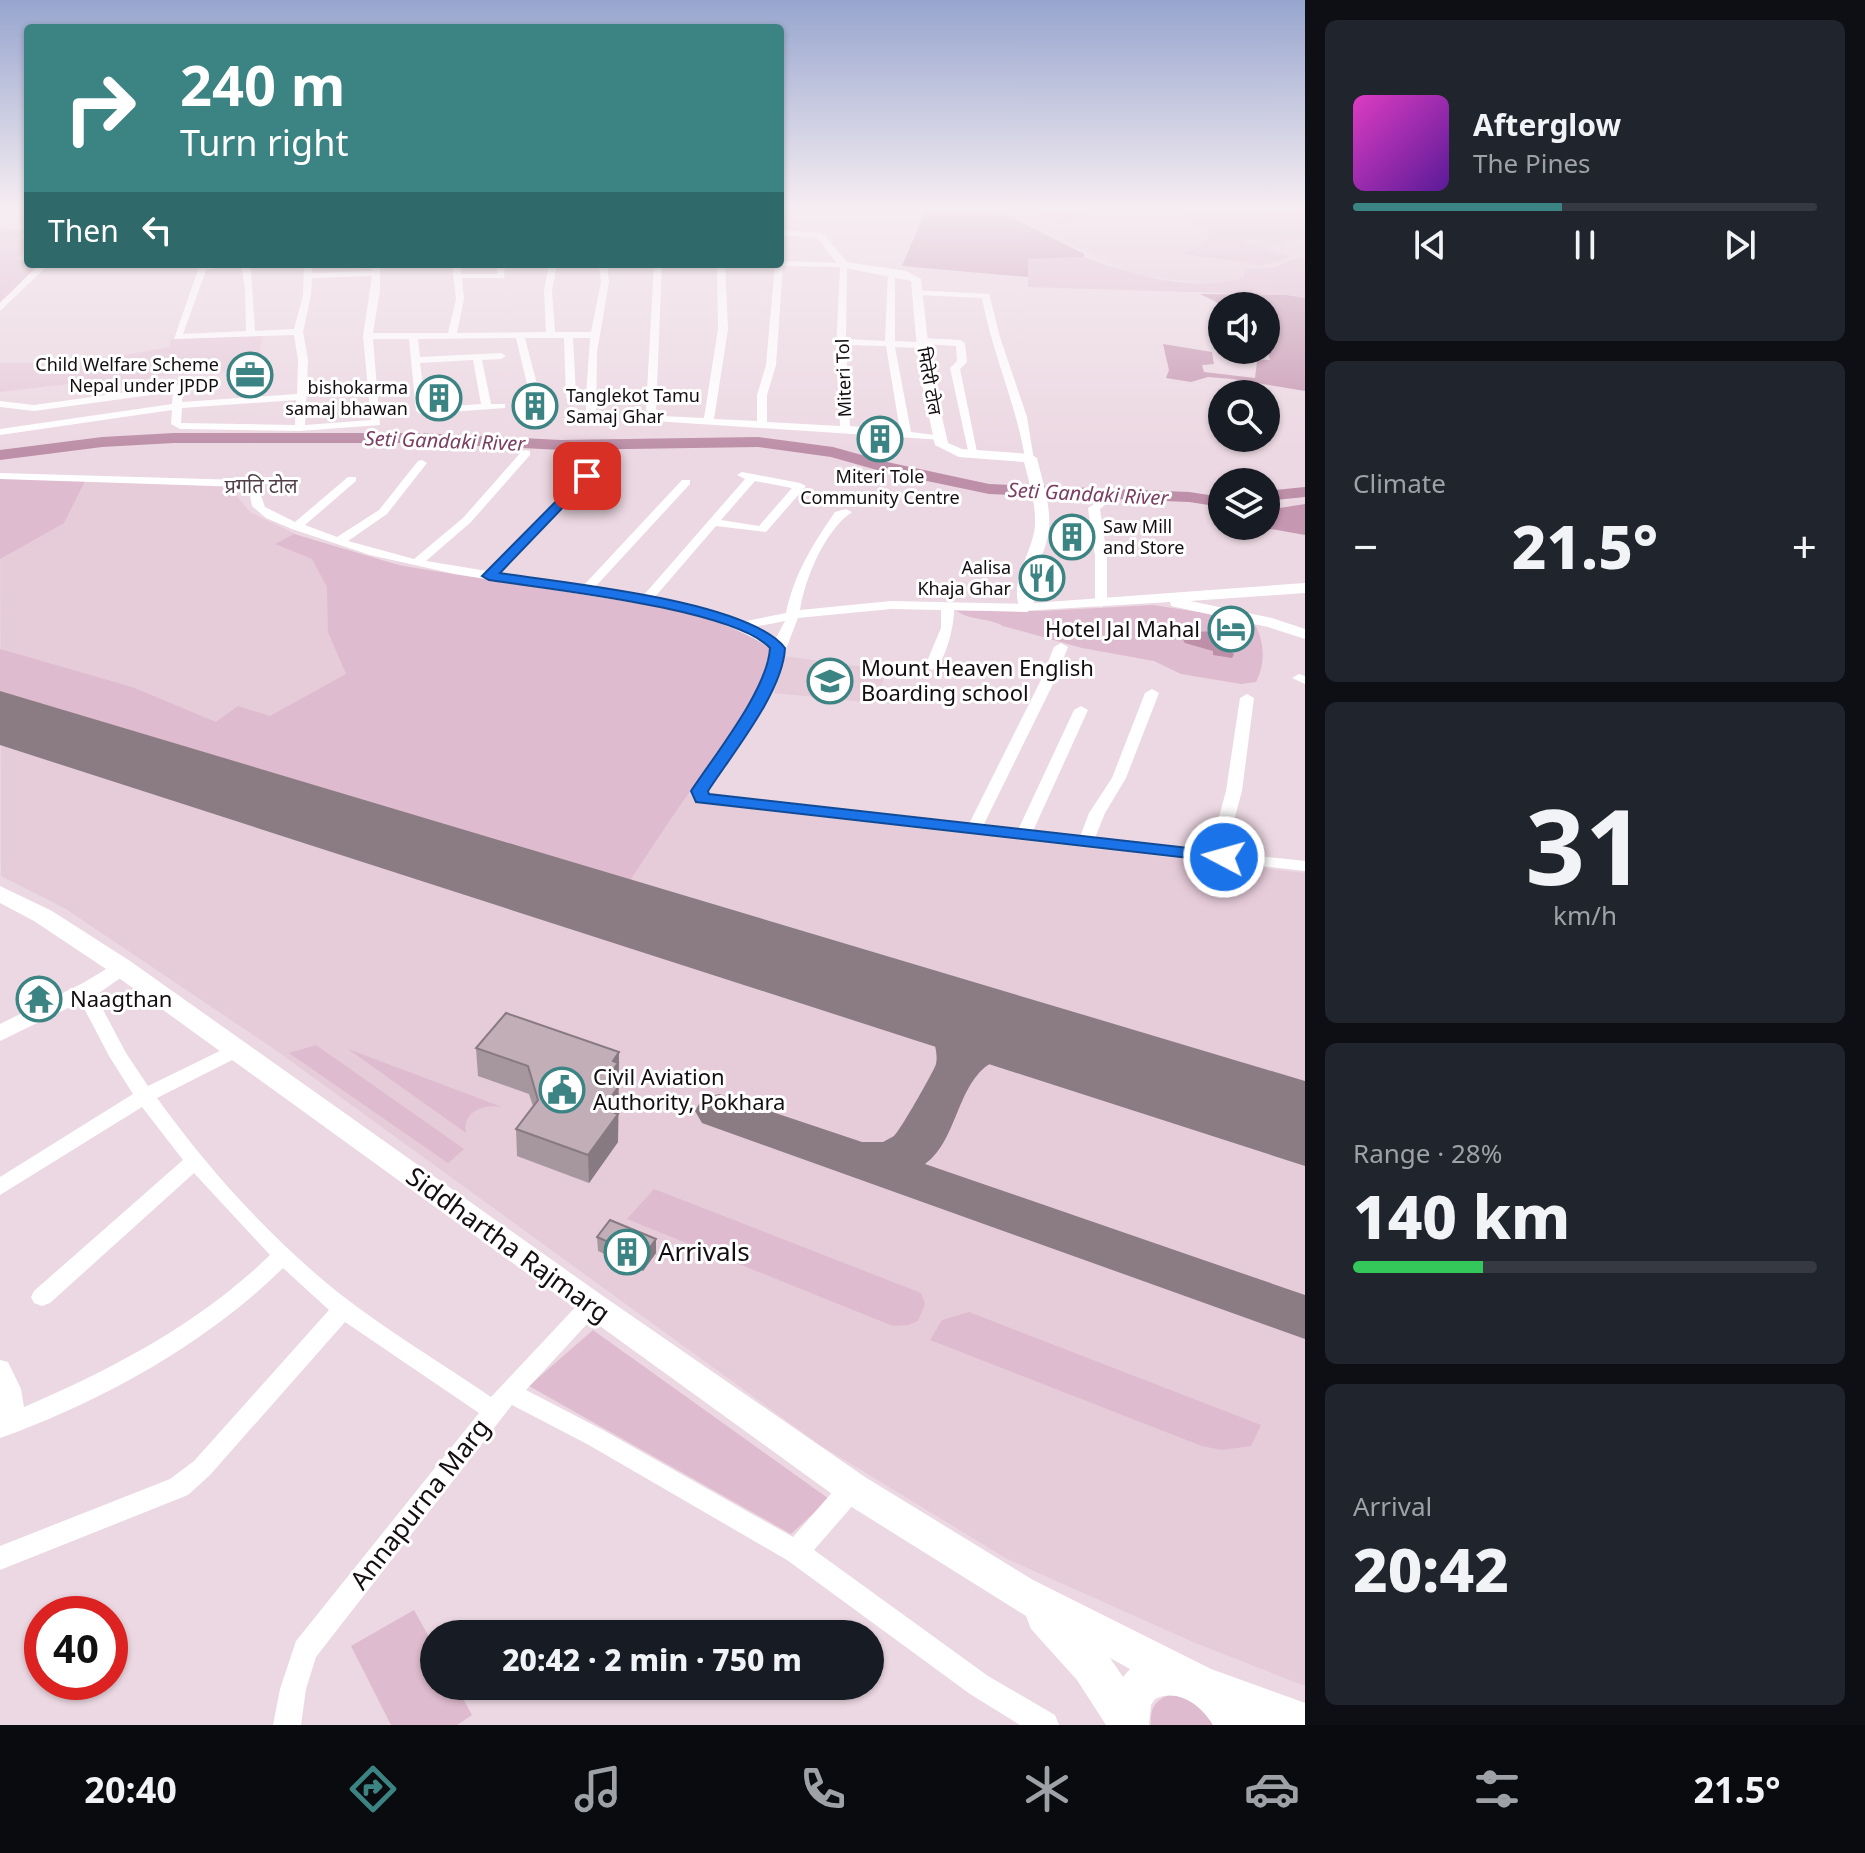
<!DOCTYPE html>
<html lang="en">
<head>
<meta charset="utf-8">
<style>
  body { margin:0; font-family:"Noto Sans","Noto Sans Devanagari",sans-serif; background:#20242c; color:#f1f3f6; height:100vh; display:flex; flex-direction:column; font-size:30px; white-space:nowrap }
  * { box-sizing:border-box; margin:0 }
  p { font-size:26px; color:#9ea1a6 }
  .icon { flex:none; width:44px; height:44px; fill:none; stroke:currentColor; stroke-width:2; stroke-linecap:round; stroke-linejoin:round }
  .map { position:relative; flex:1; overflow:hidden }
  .drawer { display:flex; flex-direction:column; gap:20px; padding:20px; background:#0d0f14; width:560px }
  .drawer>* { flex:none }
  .hud { position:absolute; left:24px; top:24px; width:760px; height:244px; border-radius:8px; box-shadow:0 2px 6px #0004; background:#3c8484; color:#fff; overflow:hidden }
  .buttons { position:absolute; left:1208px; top:292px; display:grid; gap:16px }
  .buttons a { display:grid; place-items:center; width:72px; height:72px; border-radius:50%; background:#171b24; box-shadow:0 2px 6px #0004; font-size:40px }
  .speed { position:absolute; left:24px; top:1596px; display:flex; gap:16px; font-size:40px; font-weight:700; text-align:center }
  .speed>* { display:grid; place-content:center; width:104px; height:104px; border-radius:50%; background:#171b24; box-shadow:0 2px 6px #0004; line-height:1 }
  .speed .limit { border:12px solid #d22; background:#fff; color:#111 }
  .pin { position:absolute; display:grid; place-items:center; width:68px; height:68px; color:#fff; margin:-34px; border-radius:16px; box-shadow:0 4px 12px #0006 }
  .me { position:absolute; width:88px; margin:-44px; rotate:276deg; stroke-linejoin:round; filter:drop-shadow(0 0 6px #0008) }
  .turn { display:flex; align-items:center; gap:28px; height:168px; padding:0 24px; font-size:36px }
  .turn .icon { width:104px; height:104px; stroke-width:2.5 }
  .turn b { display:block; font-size:56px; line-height:68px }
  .then { display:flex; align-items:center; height:76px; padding:0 24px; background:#0003; gap:16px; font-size:30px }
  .big { font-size:60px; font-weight:800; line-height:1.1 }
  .drawer .tile { flex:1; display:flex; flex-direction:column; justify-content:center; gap:12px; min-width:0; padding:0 28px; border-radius:12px; background:#20242c }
  .drawer .dial { align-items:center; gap:0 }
  .dial b { font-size:104px; line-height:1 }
  .song { display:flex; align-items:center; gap:24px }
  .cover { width:96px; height:96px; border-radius:12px; background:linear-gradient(135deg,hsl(310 70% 55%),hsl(270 70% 35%)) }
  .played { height:8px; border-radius:4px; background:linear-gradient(90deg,#3c8484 45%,#363941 45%) }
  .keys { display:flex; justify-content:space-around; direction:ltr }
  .heat { display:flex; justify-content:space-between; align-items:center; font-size:44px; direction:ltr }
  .charge { height:12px; border-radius:6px; background:linear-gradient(90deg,#34c759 28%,#363941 0) }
  .trip { position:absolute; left:420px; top:1620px; width:464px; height:80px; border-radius:40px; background:#171b24; box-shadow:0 2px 6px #0004; font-weight:800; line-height:80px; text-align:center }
  .tabs { display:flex; height:128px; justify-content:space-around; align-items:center; background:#090b0e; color:#9ea1a6 }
  .tabs .icon { width:56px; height:56px }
  .tabs .on { color:#3c8484 }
  .tabs b { font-size:36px; color:#f1f3f6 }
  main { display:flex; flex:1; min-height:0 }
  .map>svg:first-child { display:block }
</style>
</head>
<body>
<main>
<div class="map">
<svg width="1305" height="1725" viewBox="0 0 1305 1725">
  <rect width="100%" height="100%" fill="#ecd8e2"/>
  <g fill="#e6cbd9">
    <path d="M1048,209H1305V294L1137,276L1012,217L1017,210Z"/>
    <path d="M262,336L258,370L159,376L94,392L86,382L0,392V363H35L33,370L50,368L170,347L171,339Z"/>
    <path d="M0,478L228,485L250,512L310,541L375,560L455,575L650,605L673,612L757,694L726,745L689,793L697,803L1305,873V1686L1193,1642L1007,1559L820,1445L277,1051L66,909L1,876Z"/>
    <path d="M783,656L887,670L875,703L774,693Z"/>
  </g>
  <g fill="#debbce">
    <path d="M1074,209H1305V240L1289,241L1282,246L1246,237L1240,241L1290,257L1263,265L1181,254C1194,250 1206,246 1210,232L1189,220L1190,217L1174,210L1127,209L1099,211L1065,224L1034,220L1032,210Z"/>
    <path d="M0,228L24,230L21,238L28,239V246L18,259L37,266L0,302Z"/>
    <path d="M1084,257C1133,275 1192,293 1243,278L1246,269L1274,268L1288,261L1305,258V298L1288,295L1028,287V259Z"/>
    <path d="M0,478L86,479L64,523L0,559Z"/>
    <path d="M294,534L402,566L650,605L716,620L768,644C784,675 707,768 688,794C666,825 646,857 625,888L0,693V649L132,687L216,722L238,706L270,716L346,674L328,632L327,587L312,559L275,544Z"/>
    <path d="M1153,605L1225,616L1256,626C1265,645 1265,664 1256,682L1241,684L1181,674L1154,661L1082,648L1003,626C988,617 970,621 957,611H1043Z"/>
    <path d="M316,1045L464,1149L448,1163L289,1053Z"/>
    <path d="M348,1049L502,1107C484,1104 462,1111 466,1133Z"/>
    <path d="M654,1189L921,1293L925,1304L918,1321L908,1325L893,1326L627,1219Z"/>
    <path d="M969,1312L1261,1425L1251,1446L1222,1450L1202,1446L930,1340L942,1320Z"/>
    <path d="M593,1330L829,1499L791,1534L529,1386Z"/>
    <path d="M414,1610L434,1646V1686H456L472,1715L457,1725H391L351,1646Z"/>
    <path d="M1169,1695C1190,1695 1203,1708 1213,1725H1151C1150,1709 1154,1701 1169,1695Z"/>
  </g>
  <g fill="#c697b1">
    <path d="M925,212H1001L1084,254V257L1028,259V277L902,266Z"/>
    <path d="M1200,294L1287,295L1305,298V391L1233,379L1208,377L1191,382L1166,378L1169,370L1163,344L1212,352L1214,364L1202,365L1204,372L1255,378L1257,362L1246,359L1270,360L1268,352L1252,350H1266V306H1224Z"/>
    <path d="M1305,504V535L1254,526H1266V510Z"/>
  </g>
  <path fill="#bd8fa8" d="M1219,631L1234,641V645L1229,649L1234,654L1232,658L1213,655V651L1185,643L1181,636L1190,632Z"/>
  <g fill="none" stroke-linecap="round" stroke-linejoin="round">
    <g fill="#bd8fa8" fill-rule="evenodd">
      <path d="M174,433H421L561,440L758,437L833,447L887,462L989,484L1189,492L1222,497V507L1189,502L989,494L884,472L831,457L758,447L561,450L421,443H174L102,447L0,460V450L102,437Z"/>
      <path d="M1305,487V497L1266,501V491Z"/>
    </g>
    <path fill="#8b7c84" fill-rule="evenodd" d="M906,985C937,994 960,1006 976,1034C1010,1024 1039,1026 1073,1036L1080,1047L1073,1058C1048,1065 1022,1050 999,1059C956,1076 960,1139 925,1164L1305,1295V1339L702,1123L695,1111L702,1099L719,1094L862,1142H883L894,1136C900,1131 934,1071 936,1064C938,1055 935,1040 929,1034C916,1018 894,1017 884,1000L890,990Z"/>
    <path fill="#8b7c84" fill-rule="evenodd" d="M0,691L1305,1081V1166L0,745Z"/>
    <g fill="#fff" fill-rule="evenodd">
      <path d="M1025,209H1034L1030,211Z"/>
      <path d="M780,211L803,213L780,215Z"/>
      <path d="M780,261L847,263L846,339L885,341L888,272L895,270V341L918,342L922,338L960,340L965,343L967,362L960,369L978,457L969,455L950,368L957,361L956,346L926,344L922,348L895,347L911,432L943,436V440L654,421L646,409L654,264H662L656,409L661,416L704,418L718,329L717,264H725L728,329L714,419L757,421V395L766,365L775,264H780ZM783,266L840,267L836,351L840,426L767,422V395L776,365ZM846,345L886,346L900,431L850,426Z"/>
      <path d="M40,264H95L91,266L45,268L0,311V303Z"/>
      <path d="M200,264H234L206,270L183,334L246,331L245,288L241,264H249L251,271L255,331L294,329L303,295L304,264H312V273L372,271V264H380V290L373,333H448L456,299L452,264H460L461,274H497V264H505L504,278H462L464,299L457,333L546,332L544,291L549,264H557L552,291L555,332H591L601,282L599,264H607L609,282L597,352L596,422L591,425L586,422V402L571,401L566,398L564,338H525L538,388L533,391L528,388L516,338L418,339L420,357L501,353L506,356L501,359L482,360L491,404H505V408L421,414L416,411L409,339H373L380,425L300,431L180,429L171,424L172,410L0,435V429L172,404L173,392L34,411L0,407V401L34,405L178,385L183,388L182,402L297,394L298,360L294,335L174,339ZM372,276L363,336L371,420L305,425L308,360L303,332L311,295L312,278ZM573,338H590L586,396L576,395ZM473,360L481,404L426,408L420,363ZM296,400L295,425L181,423L182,408Z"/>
      <path d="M914,290L989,294L1000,337L1027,417L1034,460L1025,458C1016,403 992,353 982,298L917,295L913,292Z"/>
      <path d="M526,450L530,451V455L471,522L426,561L487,571L602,458L607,461L606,463L499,573L584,585L682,480H690V484L595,587L643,596L745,479L737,475L742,472L800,483L806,486L766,532L716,526L654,598L723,615L741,622L786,613C794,574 813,544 835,512L846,509L852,512C825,530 805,578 800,610L891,601L1027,604L1033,608L1027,612L954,610C954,626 946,663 932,670L925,666L941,628V610L891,609L798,618L765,703L707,791L710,796L969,824L1040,682L1054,647L1061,643L1068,647L1054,682L983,826L1018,830L1074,710L1081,706L1088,710L1033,831L1080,837L1089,813L1112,778L1145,693L1152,689L1159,693L1126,778L1105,813L1095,838L1216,851L1214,835L1226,791L1240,698L1247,694L1254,698L1242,791L1230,835L1232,853L1305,861V871L701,803L694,799L691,791C722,747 761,704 771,649C741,628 709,619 673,609L455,574L370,555L292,529L266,518L252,506L249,490L244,487L0,479V473L241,480L258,487L265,507L295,522L348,477H356V481L305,525L337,537L379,510L418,461L422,460L427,463L387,514L348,541L414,559L463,518L522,451ZM755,481L792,488L759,526L721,520ZM785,621L775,640L754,627Z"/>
      <path d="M1106,496L1112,499L1100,509L1107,556V603L1101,607L1095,603V556L1088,508Z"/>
      <path d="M1299,674L1305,676V684L1292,678Z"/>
      <path d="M84,985L93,991L126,1053L148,1086L230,1046H244L246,1050L244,1054L157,1098C208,1169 271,1239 340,1294C388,1331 441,1363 491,1397L583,1299L591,1296L599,1299L602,1305L599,1311L526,1390L603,1430L793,1537L843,1480L852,1477L861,1480L864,1488L861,1496L814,1550L988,1676L1055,1715L1059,1725H1020L970,1694L787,1560L587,1444L512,1405L316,1657L306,1689L301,1725H273L280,1689L296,1641L479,1413L345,1322L210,1475L188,1495L0,1570V1546L170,1479L194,1461L329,1310L283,1268C207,1343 101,1402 0,1438V1360L8,1362L21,1389L24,1407C114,1368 199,1324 270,1255L194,1173L50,1303L42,1306L34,1303L31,1297L34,1291L183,1160L142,1107L0,1195V1177L133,1094L109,1056L75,991Z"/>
    </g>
    <g fill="#fff" fill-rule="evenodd">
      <path d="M890,209H1037L1032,212H894Z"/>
      <path d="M780,226L785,230L823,233L847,262L906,271L921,279L931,370L948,443L962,449L1030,454L1037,458C1042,480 1051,505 1049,528C1047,554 1028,576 1034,603L1305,583V593L1190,601L1272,618L1305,629V639L1268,627L1171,606L1170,602L1021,611C1007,582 1033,554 1035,525C1036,504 1029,482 1024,462L959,457L935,445L919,370L911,281L840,267L817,238L780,235Z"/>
      <path d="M121,960L129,962L132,967L129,972L99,993L0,1041V1024L83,983Z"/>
    </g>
    <path fill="#fff" fill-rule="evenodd" d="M0,886L52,911L130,961L603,1296L865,1477L1033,1580L1211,1669L1305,1703V1725H1213C1201,1705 1178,1688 1155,1699L1151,1705L1149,1725H1106L1077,1680L1031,1629L1026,1616L839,1499L112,973L34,921L0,903ZM1110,1658L1130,1669L1123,1677Z"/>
  </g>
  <g fill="#a6969d">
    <path d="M476,1048L619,1052L618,1142L589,1183L517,1156L516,1129L533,1106L529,1094L478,1076Z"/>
    <path d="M597,1237L656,1239V1253L643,1271L598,1251Z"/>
  </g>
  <g fill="#877a80">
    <path d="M619,1052L618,1142L589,1183L588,1155L604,1082L613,1061Z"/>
    <path d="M656,1239V1253L643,1271V1257Z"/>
  </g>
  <g fill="#c1aeb7" stroke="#877a80" stroke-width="2">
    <path d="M506,1013L619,1052L613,1061L618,1063L604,1082L618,1087L603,1109L618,1114L588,1155L516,1129L538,1100L528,1066L476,1048Z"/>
    <path d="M610,1220L656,1239L643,1257L597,1237Z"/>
  </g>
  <linearGradient id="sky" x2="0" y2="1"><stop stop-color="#97a5ce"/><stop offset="0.46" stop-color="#f6edf2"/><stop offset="1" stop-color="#f6edf2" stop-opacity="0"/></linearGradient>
  <rect width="1305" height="450" fill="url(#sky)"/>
  <path fill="#1a73e8" stroke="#114b97" stroke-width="2" d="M583,474L593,476L500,573C562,583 748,600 785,648C783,692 732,754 708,791L709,794L1224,852L1233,857L1224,862L696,802L691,791C714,756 768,689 770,648C734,609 548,589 489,580L482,576Z"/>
  <defs>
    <g id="office-ring" transform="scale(2.3)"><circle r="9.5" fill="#fff" stroke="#3c8484" stroke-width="1.5"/><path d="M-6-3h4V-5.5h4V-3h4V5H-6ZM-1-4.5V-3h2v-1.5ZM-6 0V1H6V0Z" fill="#3c8484"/></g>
    <g id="building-ring" transform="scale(2.3)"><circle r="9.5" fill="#fff" stroke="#3c8484" stroke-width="1.5"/><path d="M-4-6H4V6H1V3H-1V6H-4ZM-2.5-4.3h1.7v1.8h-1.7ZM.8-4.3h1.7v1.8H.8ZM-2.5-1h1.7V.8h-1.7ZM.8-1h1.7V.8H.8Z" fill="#3c8484"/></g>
    <g id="restaurant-ring" transform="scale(2.3)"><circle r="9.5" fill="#fff" stroke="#3c8484" stroke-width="1.5"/><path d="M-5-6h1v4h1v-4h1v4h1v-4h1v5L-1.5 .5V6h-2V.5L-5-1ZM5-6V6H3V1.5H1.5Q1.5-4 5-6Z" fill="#3c8484"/></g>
    <g id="hotel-ring" transform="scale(2.3)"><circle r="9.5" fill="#fff" stroke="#3c8484" stroke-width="1.5"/><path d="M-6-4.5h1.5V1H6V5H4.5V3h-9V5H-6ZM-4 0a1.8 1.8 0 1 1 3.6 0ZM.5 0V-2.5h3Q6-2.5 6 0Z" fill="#3c8484"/></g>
    <g id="school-ring" transform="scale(2.3)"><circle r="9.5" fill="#fff" stroke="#3c8484" stroke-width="1.5"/><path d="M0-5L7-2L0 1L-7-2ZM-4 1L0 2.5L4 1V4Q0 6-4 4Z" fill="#3c8484"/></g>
    <g id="temple-ring" transform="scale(2.3)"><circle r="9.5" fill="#fff" stroke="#3c8484" stroke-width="1.5"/><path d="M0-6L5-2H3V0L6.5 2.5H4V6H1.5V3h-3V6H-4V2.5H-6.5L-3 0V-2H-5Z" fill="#3c8484"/></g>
    <g id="civic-ring" transform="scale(2.3)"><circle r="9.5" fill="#fff" stroke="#3c8484" stroke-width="1.5"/><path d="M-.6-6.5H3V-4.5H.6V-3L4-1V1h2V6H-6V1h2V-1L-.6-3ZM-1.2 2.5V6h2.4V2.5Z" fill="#3c8484"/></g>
  </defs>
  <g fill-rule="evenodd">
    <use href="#office-ring" x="250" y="375"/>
    <use href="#building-ring" x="439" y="398"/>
    <use href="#building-ring" x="535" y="406"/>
    <use href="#building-ring" x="880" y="439"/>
    <use href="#building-ring" x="1072" y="537"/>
    <use href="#restaurant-ring" x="1042" y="578"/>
    <use href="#hotel-ring" x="1231" y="629"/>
    <use href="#school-ring" x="830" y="681"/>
    <use href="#temple-ring" x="39" y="999"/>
    <use href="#civic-ring" x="562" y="1090"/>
    <use href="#building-ring" x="627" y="1252"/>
  </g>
  <g text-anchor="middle" stroke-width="6" stroke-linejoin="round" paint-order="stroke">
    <g font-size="18" fill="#140d11" stroke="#fff" text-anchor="end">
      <text x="219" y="371">Child Welfare Scheme<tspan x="219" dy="21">Nepal under JPDP</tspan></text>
      <text x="408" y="394">bishokarma<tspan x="408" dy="21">samaj bhawan</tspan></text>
      <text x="566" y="402" text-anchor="start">Tanglekot Tamu<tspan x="566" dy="21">Samaj Ghar</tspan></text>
      <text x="880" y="483" text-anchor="middle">Miteri Tole<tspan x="880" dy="21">Community Centre</tspan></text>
      <text x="1103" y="533" text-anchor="start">Saw Mill<tspan x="1103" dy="21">and Store</tspan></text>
      <text x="1011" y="574">Aalisa<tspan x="1011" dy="21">Khaja Ghar</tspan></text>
    </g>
    <g font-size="18" fill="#140d11" stroke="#fff">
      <text transform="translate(844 378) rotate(-92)" y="6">Miteri Tol</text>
      <text transform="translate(929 381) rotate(80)" y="6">मितेरी टोल</text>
    </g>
    <g font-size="20" font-style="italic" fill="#7a3e62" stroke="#fff">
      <text transform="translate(445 441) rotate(2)" y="7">Seti Gandaki River</text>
      <text transform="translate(1088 494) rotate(3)" y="7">Seti Gandaki River</text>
    </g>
    <g font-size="20" fill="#503f48" stroke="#fff">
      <text x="261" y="493">प्रगति टोल</text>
    </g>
    <g font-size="22" fill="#140d11" stroke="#fff" text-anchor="start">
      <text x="1200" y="637" text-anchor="end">Hotel Jal Mahal</text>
      <text x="861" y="676">Mount Heaven English<tspan x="861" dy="25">Boarding school</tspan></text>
      <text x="70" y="1007">Naagthan</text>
      <text x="593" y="1085">Civil Aviation<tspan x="593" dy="25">Authority, Pokhara</tspan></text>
    </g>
    <g font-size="26" fill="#140d11" stroke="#fff">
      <text transform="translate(508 1245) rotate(36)" y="9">Siddhartha Rajmarg</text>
      <text transform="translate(420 1504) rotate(-52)" y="9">Annapurna Marg</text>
    </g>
    <g font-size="26" fill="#140d11" stroke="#fff" text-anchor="start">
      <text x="658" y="1261">Arrivals</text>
    </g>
  </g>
</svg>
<div class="buttons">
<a><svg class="icon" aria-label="sound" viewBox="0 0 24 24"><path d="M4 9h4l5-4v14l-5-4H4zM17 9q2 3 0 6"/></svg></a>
<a><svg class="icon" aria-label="search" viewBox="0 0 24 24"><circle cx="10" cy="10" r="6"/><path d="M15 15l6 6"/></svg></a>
<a><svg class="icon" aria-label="layers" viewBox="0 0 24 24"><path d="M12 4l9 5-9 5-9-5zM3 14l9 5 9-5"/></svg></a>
</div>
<div class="speed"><div class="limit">40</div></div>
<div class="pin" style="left:587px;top:476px;background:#d93025"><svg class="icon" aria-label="arrive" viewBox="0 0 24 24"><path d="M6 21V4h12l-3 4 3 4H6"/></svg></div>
<svg class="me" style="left:1224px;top:857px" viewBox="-20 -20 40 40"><circle r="17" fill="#1a73e8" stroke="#fff" stroke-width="3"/><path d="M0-11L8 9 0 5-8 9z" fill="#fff"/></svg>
<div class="trip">20:42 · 2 min · 750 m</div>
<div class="hud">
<div class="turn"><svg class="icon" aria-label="right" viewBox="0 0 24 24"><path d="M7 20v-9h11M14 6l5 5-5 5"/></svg><div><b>240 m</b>Turn right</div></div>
<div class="then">Then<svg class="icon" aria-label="left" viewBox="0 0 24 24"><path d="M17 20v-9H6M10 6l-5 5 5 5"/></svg></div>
</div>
</div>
<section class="drawer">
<div class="tile">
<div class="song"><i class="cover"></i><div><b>Afterglow</b><p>The Pines</p></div></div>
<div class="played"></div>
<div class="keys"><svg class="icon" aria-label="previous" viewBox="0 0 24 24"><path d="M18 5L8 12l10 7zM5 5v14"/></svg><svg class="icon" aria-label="pause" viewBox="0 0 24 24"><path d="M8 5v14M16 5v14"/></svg><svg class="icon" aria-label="next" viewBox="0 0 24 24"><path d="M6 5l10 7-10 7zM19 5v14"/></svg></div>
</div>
<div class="tile"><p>Climate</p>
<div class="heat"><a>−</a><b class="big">21.5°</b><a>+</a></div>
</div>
<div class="tile dial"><b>31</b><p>km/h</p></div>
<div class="tile"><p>Range · 28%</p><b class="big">140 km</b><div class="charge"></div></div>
<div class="tile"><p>Arrival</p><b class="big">20:42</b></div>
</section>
</main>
<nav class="tabs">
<b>20:40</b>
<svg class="icon on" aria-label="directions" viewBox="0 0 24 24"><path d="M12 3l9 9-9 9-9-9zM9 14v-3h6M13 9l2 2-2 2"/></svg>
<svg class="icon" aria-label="music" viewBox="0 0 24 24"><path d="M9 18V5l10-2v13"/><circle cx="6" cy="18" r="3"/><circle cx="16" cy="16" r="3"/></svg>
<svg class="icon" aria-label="phone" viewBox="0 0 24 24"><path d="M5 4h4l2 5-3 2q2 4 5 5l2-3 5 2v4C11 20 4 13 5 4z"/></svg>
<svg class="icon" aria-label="climate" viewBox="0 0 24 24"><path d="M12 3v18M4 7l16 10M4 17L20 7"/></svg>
<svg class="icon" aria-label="car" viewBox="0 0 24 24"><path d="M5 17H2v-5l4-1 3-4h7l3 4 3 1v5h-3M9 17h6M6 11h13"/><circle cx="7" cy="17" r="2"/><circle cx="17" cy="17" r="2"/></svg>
<svg class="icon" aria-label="filters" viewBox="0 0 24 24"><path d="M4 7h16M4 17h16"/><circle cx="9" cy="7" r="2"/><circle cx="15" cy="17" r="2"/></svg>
<b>21.5°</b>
</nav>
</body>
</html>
